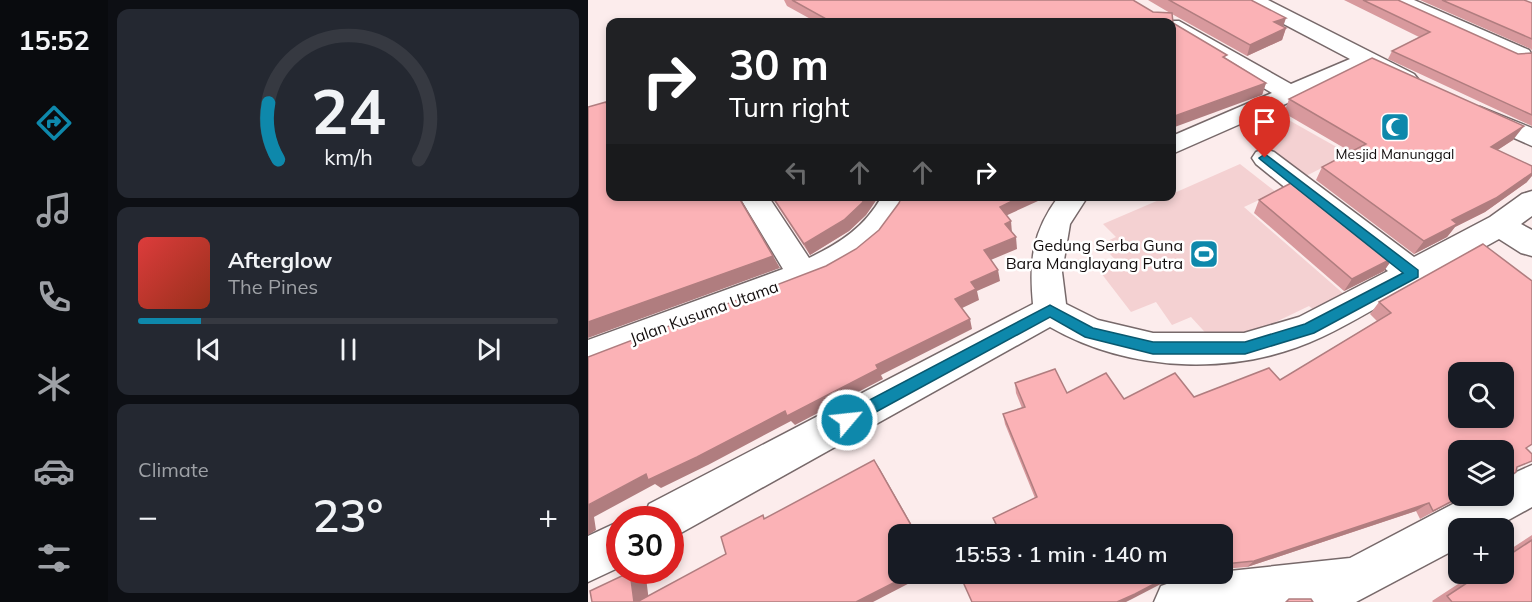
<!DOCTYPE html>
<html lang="en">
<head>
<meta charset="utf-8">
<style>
  body { margin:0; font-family:Mulish,sans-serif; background:#242831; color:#f1f3f6; height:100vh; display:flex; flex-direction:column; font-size:22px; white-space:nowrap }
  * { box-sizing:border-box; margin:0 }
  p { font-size:20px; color:#9ea1a6 }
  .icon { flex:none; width:33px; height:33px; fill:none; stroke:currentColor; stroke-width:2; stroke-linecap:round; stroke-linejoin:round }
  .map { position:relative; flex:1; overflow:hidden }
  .details { display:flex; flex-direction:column; gap:9px; padding:9px; background:#0d0f14; width:480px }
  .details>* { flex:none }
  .hud { position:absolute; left:18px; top:18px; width:570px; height:183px; border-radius:12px; box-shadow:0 3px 9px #0003; background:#202124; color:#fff; overflow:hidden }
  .fabs { position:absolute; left:860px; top:362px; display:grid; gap:12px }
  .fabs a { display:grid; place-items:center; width:66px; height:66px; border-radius:12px; background:#171b24; box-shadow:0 3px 9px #0003; font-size:30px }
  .speed { position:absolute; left:18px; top:506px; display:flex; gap:12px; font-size:30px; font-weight:700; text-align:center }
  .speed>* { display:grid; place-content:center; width:78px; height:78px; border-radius:50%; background:#171b24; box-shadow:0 3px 9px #0003; line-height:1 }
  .speed .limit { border:9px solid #d22; background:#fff; color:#111 }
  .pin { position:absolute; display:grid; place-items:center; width:51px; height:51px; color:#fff; margin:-62px -26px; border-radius:50% 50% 50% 0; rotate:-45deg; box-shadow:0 0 6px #0007 }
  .pin .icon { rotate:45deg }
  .me { position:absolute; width:66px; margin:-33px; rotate:62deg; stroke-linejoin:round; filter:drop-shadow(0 0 4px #0008) }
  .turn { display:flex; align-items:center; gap:21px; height:126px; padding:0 24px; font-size:27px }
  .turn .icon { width:78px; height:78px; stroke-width:2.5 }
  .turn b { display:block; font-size:42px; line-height:51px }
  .lanes { display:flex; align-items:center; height:57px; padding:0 24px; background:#0003; justify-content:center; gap:30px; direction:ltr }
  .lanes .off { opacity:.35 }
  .big { font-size:45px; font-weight:600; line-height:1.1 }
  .details .widget { flex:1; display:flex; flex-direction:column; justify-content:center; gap:9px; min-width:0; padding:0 21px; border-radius:12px; background:#242831 }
  .details .dial { align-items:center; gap:0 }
  .dial svg { height:156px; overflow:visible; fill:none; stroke:#363941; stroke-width:7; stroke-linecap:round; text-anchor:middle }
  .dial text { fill:#f1f3f6; stroke:none }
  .song { display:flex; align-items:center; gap:18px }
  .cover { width:72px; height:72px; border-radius:9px; background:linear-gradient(135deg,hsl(0 70% 55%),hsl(10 70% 35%)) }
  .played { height:6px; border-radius:3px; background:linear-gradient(90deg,#0e88ab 15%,#363941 15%) }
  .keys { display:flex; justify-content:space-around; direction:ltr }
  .heat { display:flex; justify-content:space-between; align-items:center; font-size:33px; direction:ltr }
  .trip { position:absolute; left:300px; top:524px; width:345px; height:60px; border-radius:12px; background:#171b24; box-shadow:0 3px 9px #0003; font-weight:600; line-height:60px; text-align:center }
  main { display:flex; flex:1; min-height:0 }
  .menu { display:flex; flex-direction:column; width:108px; justify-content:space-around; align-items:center; background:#090b0e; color:#9ea1a6 }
  .menu .icon { width:42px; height:42px }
  .menu .on { color:#0e88ab }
  .menu b { font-size:27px; color:#f1f3f6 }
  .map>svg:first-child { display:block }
</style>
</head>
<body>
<main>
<nav class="menu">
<b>15:52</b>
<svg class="icon on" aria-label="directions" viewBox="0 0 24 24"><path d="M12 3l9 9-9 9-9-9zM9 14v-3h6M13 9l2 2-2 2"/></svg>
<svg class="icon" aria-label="music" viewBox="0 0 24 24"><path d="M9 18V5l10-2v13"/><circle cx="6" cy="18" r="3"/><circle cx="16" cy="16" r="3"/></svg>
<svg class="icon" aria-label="phone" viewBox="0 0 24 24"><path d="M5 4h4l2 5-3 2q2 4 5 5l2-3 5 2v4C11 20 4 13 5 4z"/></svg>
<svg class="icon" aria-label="climate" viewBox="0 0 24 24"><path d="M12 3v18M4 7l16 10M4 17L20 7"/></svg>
<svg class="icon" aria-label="car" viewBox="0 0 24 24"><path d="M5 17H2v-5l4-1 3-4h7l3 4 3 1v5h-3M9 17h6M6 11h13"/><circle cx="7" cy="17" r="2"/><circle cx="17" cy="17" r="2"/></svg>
<svg class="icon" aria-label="filters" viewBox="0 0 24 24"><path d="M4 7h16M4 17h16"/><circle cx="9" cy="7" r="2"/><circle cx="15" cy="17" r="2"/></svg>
</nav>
<section class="details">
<div class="widget dial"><svg viewBox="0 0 100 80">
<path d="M14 69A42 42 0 1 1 86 69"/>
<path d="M14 69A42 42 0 0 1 9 40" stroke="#0e88ab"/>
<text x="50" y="56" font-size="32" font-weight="700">24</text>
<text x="50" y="72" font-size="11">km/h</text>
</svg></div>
<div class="widget">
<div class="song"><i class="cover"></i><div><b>Afterglow</b><p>The Pines</p></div></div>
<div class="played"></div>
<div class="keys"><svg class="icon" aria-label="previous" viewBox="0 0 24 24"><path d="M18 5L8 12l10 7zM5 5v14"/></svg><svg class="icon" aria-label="pause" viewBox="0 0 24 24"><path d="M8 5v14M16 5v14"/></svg><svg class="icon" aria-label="next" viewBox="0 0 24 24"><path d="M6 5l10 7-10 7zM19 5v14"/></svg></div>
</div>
<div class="widget"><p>Climate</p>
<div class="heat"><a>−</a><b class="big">23°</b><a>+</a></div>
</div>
</section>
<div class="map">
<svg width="944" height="602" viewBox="0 0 944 602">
  <rect width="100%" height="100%" fill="#fcecec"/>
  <g fill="#f4d1d2">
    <path d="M690,114L761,154L718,176L656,130Z"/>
    <path d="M652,164L688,192L656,207L757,295L728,312L721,306L650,340L642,333L625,341L603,317L584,325L568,302L543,312L513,273L531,264L513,244L528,237L515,224L578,197L584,196V194Z"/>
  </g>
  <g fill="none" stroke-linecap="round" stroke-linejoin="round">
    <g stroke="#77696a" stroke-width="3">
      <g id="minor">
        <path d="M655,0H680L826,74L830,79L826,84H810L779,68L584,154V136L684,93L584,33V22H575L577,21H591L703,84L762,59L658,4Z"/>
        <path d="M800,0H826L941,50L944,55L941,60H925L803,4Z"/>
        <path d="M892,107L944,128V146L883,119L880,114L883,109Z"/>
        <path d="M677,149L686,152L826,257L902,217L934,194L944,191V216L933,224L944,230V256L933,253L911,239L839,279L837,283L826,286C796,303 766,322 734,337C650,377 542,373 462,327L91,534L82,538V519H55L61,504L445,304C441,261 444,232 471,196H500L482,224L474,272L478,304L510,320L565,333H656L711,317L800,271L668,164L664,158L668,152Z"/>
        <path d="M151,196H180L221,258C252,243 277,227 294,196H322C297,247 275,259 226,284L0,370V340L195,269Z"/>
        <path d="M944,465V507L906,528H870V548L768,602H566L573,586L604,575L762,558L882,495H915V478Z"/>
        <path d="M32,521V567L0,582V536Z"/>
      </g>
    </g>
    <use href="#minor" fill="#fff" fill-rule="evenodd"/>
  </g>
  <g fill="#d8999d">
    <path d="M196,0H545L565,12L582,13L560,0H663L698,28L694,40L659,56L584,14L585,23L638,58L678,83L674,95L584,22H228L199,6Z"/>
    <path d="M756,0H810L930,54L944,53V126L800,59L804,51L831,37Z"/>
    <path d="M832,0H936L944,3V51L943,49Z"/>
    <path d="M701,99L925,140L909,150L939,182L897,212L867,227L859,237L826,254L728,180L734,167L763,152L696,113Z"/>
    <path d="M183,196H291L278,215L261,231L222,255Z"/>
    <path d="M671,200L805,258L796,271L756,291L666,213Z"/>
    <path d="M895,244L915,450L870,495H877L832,519L828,511L659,567L634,569V534L407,524L405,518L447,498L417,424L415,414L434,408L428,393L427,383L479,393L536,399L606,397L692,380L789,321L782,314L791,302Z"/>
    <path d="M944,535V602H845L844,601L887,573H915V554Z"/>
  </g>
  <g fill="#b07d7f">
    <path d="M698,18L694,30L698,28L694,40L659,56L662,45L686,22Z"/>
    <path d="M678,83L674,95L584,128V117Z"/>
    <path d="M936,126L925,140L893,161L903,147Z"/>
    <path d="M944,173V176L939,182L897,212L867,227L859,237L826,254L836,241L864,220Z"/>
    <path d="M151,196L192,268L0,338V322Z"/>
    <path d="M279,196H291L278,215L261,231L222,255L216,244Z"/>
    <path d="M434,196H450V201L413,218L412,207Z"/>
    <path d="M423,221L424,233L417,224Z"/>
    <path d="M428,237L429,249L398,262L396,250Z"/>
    <path d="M805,258L796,271L756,291L764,279Z"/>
    <path d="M410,270L412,281L389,291L391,300L370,310L367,299L383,282Z"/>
    <path d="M382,319L384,329L293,375L295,379L207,425L203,421L120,465L73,488L67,484L6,517L8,530L0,535V505L58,474L197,411L288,365Z"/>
    <path d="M286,460L292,469L329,534H328Z"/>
    <path d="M841,503L828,511L659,567L666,561Z"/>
    <path d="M42,572L58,577L61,602H46Z"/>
    <path d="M325,573H341L285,602H268Z"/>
    <path d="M587,573H594L544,599L538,602H529Z"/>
  </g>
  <g fill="#fbb2b6" stroke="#b07d7f" stroke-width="1.5" fill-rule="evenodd">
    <path d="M204,0H545L565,12L584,13L585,23L639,55L635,57L678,83L584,117V22H236L242,21Z"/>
    <path d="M581,0H663L698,18L686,22L698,28L662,45Z"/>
    <path d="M775,0H810L930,54L944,53V115L804,51L842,32Z"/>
    <path d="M854,0H936L944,3V39Z"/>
    <path d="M784,58L936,126L903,147L944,166V173L908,198L864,220L869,224L836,241L734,167L778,144L701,99Z"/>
    <path d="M18,102L19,105L22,104V196H150L185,256L0,322V107Z"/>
    <path d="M707,181L805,258L764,279L671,200Z"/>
    <path d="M184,196H279L274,203L256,220L216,244Z"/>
    <path d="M314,196H434L412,207L423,221L417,224L428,237L396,250L410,270L383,282L388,289L367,299L382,319L288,365L290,369L199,416L197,411L109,457L60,480L58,474L0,505V357L238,266L268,249L291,230L311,203Z"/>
    <path d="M895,244L944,281V444L938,448L944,454V461L929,467L928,472L915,482V450H870V495H876L845,511L841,503L666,561L636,564L634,561V534H390L408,524L405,518L449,497L415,414L437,407L427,383L467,369L479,393L518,373L536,399L587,373L606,397L681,368L692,380L803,313L791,302ZM870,372H915V417H870Z"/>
    <path d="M286,460L328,534H310V573H325L268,602H49L138,554L133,537L175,515L176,519Z"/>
    <path d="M944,540V602H864L859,596L894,573H915V559Z"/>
    <path d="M42,572L46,602H4L2,591Z"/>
    <path d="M371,573H587L547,594L529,602H384Z"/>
    <path d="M701,599H723L725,602H698Z"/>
  </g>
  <path fill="#0e88ab" stroke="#09586f" stroke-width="1.5" d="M677,154L830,270V277L726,333L657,354H565L497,337L462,317L264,425L259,428L253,425L251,420L253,415L462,305L505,328L565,342H657L717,324L815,273L673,160L671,158Z"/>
  <defs>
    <g id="mosque-square" transform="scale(1.5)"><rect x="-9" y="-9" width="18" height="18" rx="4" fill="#0e88ab" stroke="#fff"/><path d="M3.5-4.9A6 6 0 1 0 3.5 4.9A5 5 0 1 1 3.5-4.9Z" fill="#fff"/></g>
    <g id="stadium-square" transform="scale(1.5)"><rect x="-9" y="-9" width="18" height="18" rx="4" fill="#0e88ab" stroke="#fff"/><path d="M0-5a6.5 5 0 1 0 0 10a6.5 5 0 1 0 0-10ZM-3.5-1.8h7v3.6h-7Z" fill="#fff"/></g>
  </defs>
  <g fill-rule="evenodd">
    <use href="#mosque-square" x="807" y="127"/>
    <use href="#stadium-square" x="616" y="254"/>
  </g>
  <g text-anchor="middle" stroke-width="5" stroke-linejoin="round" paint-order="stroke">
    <g font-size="14" fill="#120d0d" stroke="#fff">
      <text x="807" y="159">Mesjid Manunggal</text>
    </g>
    <g font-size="16" fill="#120d0d" stroke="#fff" text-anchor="end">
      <text x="595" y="251">Gedung Serba Guna<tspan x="595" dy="18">Bara Manglayang Putra</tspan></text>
    </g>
    <g font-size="16" fill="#120d0d" stroke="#fff">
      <text transform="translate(116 312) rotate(-20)" y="6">Jalan Kusuma Utama</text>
    </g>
  </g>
</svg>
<div class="fabs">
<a><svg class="icon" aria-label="search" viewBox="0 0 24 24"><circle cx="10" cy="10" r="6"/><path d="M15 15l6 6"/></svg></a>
<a><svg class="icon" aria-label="layers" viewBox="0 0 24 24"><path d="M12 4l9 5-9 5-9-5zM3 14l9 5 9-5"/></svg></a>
<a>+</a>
</div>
<div class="speed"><div class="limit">30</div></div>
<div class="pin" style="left:677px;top:158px;background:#d93025"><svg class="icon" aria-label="arrive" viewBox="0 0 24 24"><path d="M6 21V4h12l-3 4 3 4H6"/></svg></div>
<svg class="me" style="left:259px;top:420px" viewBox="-20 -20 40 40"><circle r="17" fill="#0e88ab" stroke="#fff" stroke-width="3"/><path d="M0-11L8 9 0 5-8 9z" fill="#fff"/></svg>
<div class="trip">15:53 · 1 min · 140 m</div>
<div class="hud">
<div class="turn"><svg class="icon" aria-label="right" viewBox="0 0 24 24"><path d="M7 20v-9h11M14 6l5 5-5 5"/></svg><div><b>30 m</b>Turn right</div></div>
<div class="lanes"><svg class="icon off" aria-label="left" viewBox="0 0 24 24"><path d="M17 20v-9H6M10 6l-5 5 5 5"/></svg><svg class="icon off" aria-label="ahead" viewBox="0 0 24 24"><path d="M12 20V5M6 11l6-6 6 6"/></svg><svg class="icon off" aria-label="ahead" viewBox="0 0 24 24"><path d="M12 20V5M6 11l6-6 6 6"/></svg><svg class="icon" aria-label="right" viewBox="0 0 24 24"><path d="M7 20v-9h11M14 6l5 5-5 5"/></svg></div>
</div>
</div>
</main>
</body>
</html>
